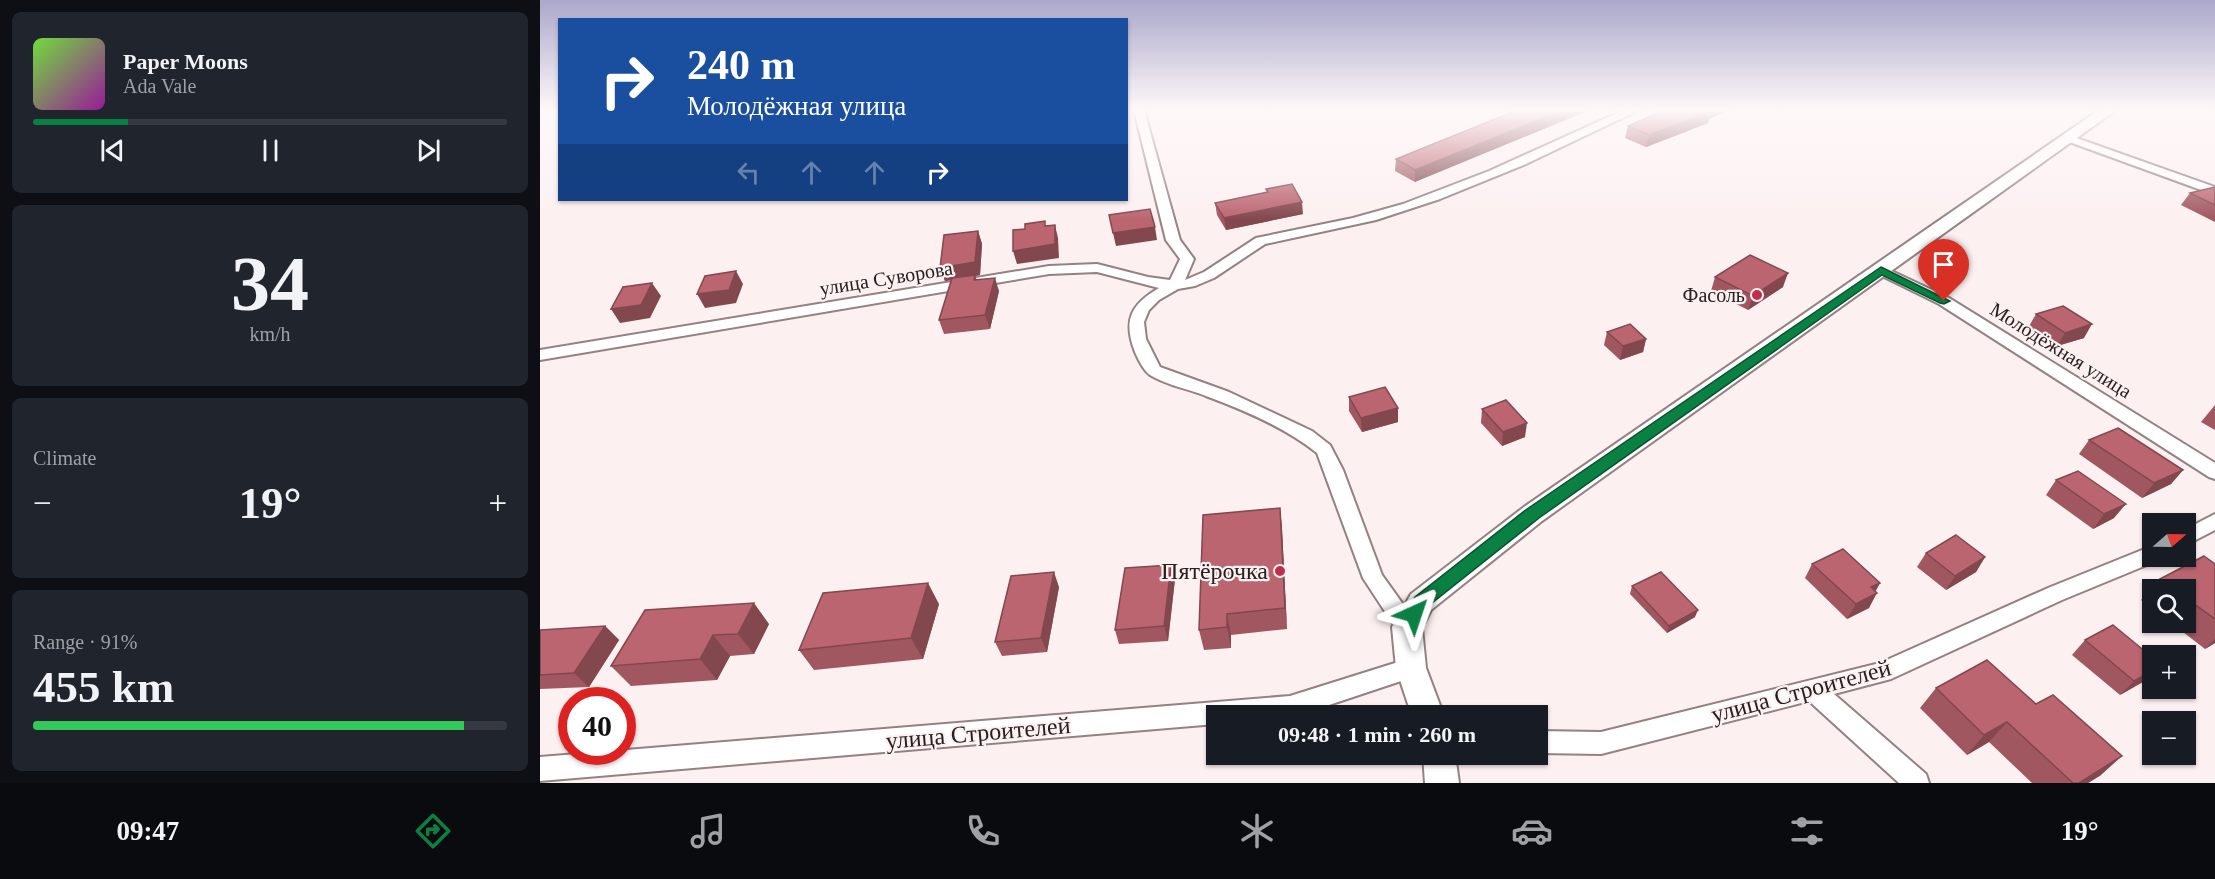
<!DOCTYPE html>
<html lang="en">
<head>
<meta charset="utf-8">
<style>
  body { margin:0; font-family:"Times New Roman",serif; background:#20242c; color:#f1f3f6; height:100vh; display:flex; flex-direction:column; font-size:22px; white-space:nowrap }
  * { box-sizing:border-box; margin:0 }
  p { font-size:20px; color:#9ea1a6 }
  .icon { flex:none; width:33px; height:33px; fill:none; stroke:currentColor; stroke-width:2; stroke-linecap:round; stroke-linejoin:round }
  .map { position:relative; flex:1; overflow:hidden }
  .side { display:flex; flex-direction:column; gap:12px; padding:12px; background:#0d0f14; width:540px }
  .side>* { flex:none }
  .hud { position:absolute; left:18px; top:18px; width:570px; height:183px; border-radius:0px; box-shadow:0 2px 4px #0004; background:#1a4fa0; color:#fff; overflow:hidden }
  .needle { width:39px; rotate:70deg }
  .tools { position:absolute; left:1602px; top:513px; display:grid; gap:12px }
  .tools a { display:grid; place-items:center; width:54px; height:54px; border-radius:0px; background:#171b24; box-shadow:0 2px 4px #0004; font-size:30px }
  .speed { position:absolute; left:18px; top:687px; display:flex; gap:12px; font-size:30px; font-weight:700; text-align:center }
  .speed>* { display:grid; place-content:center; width:78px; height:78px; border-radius:50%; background:#171b24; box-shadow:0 2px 4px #0004; line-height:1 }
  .speed .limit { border:9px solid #d22; background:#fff; color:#111 }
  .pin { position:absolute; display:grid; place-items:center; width:51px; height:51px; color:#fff; margin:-62px -26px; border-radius:50% 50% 50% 0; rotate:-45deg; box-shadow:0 0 6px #0007 }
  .pin .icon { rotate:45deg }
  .me { position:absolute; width:66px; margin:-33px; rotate:42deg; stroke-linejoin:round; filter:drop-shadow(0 0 4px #0008) }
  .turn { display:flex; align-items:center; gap:21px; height:126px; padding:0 30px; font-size:27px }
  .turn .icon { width:78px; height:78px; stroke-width:2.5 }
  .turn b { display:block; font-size:42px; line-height:51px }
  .lanes { display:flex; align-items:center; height:57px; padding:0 30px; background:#0003; justify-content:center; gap:30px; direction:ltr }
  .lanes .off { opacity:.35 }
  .big { font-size:45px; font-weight:800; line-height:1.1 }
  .side .widget { flex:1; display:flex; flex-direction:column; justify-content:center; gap:9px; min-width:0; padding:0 21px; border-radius:9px; background:#20242c }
  .side .dial { align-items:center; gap:0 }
  .dial b { font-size:78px; line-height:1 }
  .song { display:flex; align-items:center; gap:18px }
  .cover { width:72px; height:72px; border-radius:9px; background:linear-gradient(135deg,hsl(100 70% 55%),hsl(300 70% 35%)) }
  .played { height:6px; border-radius:3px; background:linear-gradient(90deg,#0b8043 20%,#363941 20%) }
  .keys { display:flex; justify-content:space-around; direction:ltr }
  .heat { display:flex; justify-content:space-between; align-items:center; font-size:33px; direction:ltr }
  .charge { height:9px; border-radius:4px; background:linear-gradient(90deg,#34c759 91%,#363941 0) }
  .trip { position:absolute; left:666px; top:705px; width:342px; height:60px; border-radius:0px; background:#171b24; box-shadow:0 2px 4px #0004; font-weight:800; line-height:60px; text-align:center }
  .menu { display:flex; height:96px; justify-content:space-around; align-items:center; background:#090b0e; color:#9ea1a6 }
  .menu .icon { width:42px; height:42px }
  .menu .on { color:#0b8043 }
  .menu b { font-size:27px; color:#f1f3f6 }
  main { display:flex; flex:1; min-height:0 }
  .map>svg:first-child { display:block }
</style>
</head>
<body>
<main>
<section class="side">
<div class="widget">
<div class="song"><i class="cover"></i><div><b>Paper Moons</b><p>Ada Vale</p></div></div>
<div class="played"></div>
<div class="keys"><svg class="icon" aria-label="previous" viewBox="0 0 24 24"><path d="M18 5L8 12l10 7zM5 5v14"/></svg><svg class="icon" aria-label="pause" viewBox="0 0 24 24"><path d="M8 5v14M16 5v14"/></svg><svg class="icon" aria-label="next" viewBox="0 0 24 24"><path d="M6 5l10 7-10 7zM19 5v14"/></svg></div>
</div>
<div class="widget dial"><b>34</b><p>km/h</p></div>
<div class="widget"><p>Climate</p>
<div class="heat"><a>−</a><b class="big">19°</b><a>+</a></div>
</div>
<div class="widget"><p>Range · 91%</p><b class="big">455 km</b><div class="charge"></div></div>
</section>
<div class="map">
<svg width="1675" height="783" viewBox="0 0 1675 783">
  <rect width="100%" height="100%" fill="#fdf0f1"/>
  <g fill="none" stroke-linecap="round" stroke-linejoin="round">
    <g stroke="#958182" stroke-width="4">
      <g id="street">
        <path d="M594,110H604L640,240L654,259L645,280L664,272L716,238L813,218L863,204L949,171L1084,110H1099L986,164L900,199L836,220L725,244L674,278L655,286L638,289L619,300L609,310L604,322L606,339L620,367L689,392L772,431L790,445L803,470L842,575L875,621L878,627L875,633L867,636L859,633L823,578L777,453C746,428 704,410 666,396C649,389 626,385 610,375C604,371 598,359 595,352C583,321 590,305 619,288L557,272L509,274L0,360V350L509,266L557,264L608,277L630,280L640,259L626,240Z"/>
        <path d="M1528,135L1675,187V195L1524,140L1522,138Z"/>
        <path d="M1341,266L1409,298L1675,463V479L1669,477L1399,304L1336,273L1334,270Z"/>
        <path d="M1675,514V530L1646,545V529Z"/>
        <path d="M1612,546V556H1621L1619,560L1522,600L1351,679L1294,694L1386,774L1389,783H1359L1269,701L1061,754L998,753V731L1061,732L1340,663L1508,588Z"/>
        <path d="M871,658L879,661L882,668L879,675L756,716H676V724L0,781V757L750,696Z"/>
      </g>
    </g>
    <g stroke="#958182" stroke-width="4">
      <g id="secondary">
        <path d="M1559,110H1576L1002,521L891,610L882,628L886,668L904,716H872L856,668L852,627L871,594L984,507Z"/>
        <path d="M883,754H915L919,783H885Z"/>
      </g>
    </g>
    <use href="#street" fill="#fff" fill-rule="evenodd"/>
    <use href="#secondary" fill="#fff" fill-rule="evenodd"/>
  </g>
  <g fill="#a15760">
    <path d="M977,110L875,182L855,171L856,159Z"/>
    <path d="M1124,110H1189L1169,119L1168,123L1106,147L1085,138L1088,126Z"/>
    <path d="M1675,187V222L1641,205L1650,193Z"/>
    <path d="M726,189L763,214L686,230L677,215L675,203L727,192Z"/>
    <path d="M438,231L442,244L440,275L435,276L436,280L459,291L450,329L404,334L399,320L411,280L405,281L400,268Z"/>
    <path d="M1175,277L1243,287L1208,310L1171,291Z"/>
    <path d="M1496,314L1544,338L1517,346L1488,328Z"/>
    <path d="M1067,332L1106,339L1103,352L1080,360L1064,345Z"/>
    <path d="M809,397L858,422L822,432L809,411Z"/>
    <path d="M1675,405V430L1661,422Z"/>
    <path d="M942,409L985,437L962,446L941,423Z"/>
    <path d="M1549,440L1643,470L1631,484L1602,498L1539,454Z"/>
    <path d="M1516,480L1574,518L1553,529L1506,495Z"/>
    <path d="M740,508L742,529L747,629L691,635V648L664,650L659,630Z"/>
    <path d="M1386,553L1445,557L1436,572L1406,590L1377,567Z"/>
    <path d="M1272,564L1340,583L1335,591L1329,608L1307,619L1265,578Z"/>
    <path d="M1675,564V643L1665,649L1630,622H1646V590H1612V609L1601,600L1620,579Z"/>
    <path d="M635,579L628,641L579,644L575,630Z"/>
    <path d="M1092,586L1155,617L1127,633L1090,594Z"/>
    <path d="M519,587L507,652L462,656L455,642Z"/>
    <path d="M399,604L383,659L274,670L259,650Z"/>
    <path d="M105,610L229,624L214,654L190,656L177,680L91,686L71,666Z"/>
    <path d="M65,626L79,640L49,687L0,689V630Z"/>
    <path d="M1545,640L1608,679L1580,695L1532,655Z"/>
    <path d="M1396,688L1496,704L1561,775L1548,783H1492L1449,742L1427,755L1380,708Z"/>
  </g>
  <g fill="#83474e">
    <path d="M1023,110H1050L875,182V170Z"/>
    <path d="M1170,110H1189L1169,119L1168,123L1106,147L1109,135Z"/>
    <path d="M762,202L763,214L686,230L684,218Z"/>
    <path d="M515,225L518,238L519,258L477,264L473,251Z"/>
    <path d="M615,227L617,240L576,246L573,233Z"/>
    <path d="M438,231L442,244L440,275L435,276L439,288L434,280L435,276L405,281L400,268Z"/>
    <path d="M196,271L203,284L196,303L165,308L157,294Z"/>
    <path d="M1248,273L1243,287L1208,310L1213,296Z"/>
    <path d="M455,278L459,291L450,329L445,315Z"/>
    <path d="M112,283L121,296L110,318L80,323L71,309Z"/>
    <path d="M1552,324L1544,338L1517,346L1525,333Z"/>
    <path d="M1106,339L1103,352L1080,360L1083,346Z"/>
    <path d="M858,408V422L822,432L821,418Z"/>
    <path d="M987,423L985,437L962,446L963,432Z"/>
    <path d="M1643,470L1631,484L1602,498L1614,483Z"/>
    <path d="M1586,504L1574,518L1553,529L1564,514Z"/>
    <path d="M740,508L742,529L747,629L745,608Z"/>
    <path d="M1445,557L1436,572L1406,590L1415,576Z"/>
    <path d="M631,565L635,579L628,641L624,626Z"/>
    <path d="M514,572L519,587L507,652L501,638Z"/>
    <path d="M388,583L399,604L383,659L371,638Z"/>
    <path d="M1340,583L1333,596L1337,593L1329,608L1307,619L1316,604L1331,587Z"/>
    <path d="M214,603L229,624L214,654L198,634Z"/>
    <path d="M1158,610L1155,617L1127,633L1129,626Z"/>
    <path d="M687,614L691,635V648L687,627Z"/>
    <path d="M65,626L79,640L49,687L34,673Z"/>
    <path d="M173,635L190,656L177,680L160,659Z"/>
    <path d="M1675,639V643L1665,649Z"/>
    <path d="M1612,671V675L1608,679L1580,695L1594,681Z"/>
    <path d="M1467,722L1449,742L1427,755L1444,735Z"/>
    <path d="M1582,756L1561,775L1548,783H1539Z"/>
  </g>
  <g fill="#bb6570" stroke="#83474e" stroke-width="1.5">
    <path d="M977,110H1023L875,170L856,159Z"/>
    <path d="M1124,110H1169L1170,111L1109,135L1088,126Z"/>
    <path d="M752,184L762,202L684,218L675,203L728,192L726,189Z"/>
    <path d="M1675,187V205L1650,193Z"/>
    <path d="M610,209L615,227L573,233L569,215Z"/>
    <path d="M505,221V226L515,225V244L473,251V230L485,229V224Z"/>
    <path d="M438,231L435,262L400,268L404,235Z"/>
    <path d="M1210,255L1248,273L1213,296L1175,277Z"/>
    <path d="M196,271L189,290L157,294L165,276Z"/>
    <path d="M435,275L434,280L455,278L445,315L399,320L412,278Z"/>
    <path d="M112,283L101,305L71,309L83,287Z"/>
    <path d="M1523,306L1552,324L1525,333L1496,314Z"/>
    <path d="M1090,324L1106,339L1083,346L1067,332Z"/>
    <path d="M845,387L858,408L821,418L809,397Z"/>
    <path d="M966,400L987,423L963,432L942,409Z"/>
    <path d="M1578,428L1643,470L1614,483L1549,440Z"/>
    <path d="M1538,471L1586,504L1564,514L1516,480Z"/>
    <path d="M740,508L745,608L687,614V627L659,630L663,515Z"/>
    <path d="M1416,535L1445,557L1415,576L1386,553Z"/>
    <path d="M1303,549L1340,583L1331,587L1337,593L1316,604L1272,564Z"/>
    <path d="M1664,556L1675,564V619L1646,598V590H1634L1620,579Z"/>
    <path d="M631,565L624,626L575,630L585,568Z"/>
    <path d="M514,572L501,638L455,642L471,576Z"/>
    <path d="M1121,572L1158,610L1129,626L1092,586Z"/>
    <path d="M388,583L371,638L259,650L283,593Z"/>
    <path d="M214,603L198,634L173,635L160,659L71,666L105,610Z"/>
    <path d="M1573,625L1612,657V671L1594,681L1545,640Z"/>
    <path d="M65,626L34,673L0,675V630Z"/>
    <path d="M1447,660L1496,704L1513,695L1582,756L1539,783H1533L1467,722L1444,735L1396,688Z"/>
  </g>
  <linearGradient id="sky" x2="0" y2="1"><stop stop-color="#aaa7ca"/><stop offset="0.5" stop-color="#fef8f9"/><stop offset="1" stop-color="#fef8f9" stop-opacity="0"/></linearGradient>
  <rect width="1675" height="220" fill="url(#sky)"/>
  <path fill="#0b8043" stroke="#07532c" stroke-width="1.5" d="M1341,267L1410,301L1404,304L1400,303L1342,275L999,518L887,607L880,619L874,622L868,619L865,614L875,597L987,509Z"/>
  <g fill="#be2e4e" stroke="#fdf0f1" stroke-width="2">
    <circle cx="1217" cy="295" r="6"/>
    <circle cx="740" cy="571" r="6"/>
  </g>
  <g text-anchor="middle" stroke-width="4.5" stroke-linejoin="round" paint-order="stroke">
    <g font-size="20" fill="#272020" stroke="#fdf0f1">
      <text transform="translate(346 278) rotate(-9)" y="7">улица Суворова</text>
      <text transform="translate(1521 350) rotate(32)" y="7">Молодёжная улица</text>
    </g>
    <g font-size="20" fill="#272020" stroke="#fdf0f1" text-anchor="end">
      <text x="1205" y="302">Фасоль</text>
    </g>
    <g font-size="24" fill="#272020" stroke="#fdf0f1" text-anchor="end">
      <text x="728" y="579">Пятёрочка</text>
    </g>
    <g font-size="24" fill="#272020" stroke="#fdf0f1">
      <text transform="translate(1261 691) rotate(-15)" y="8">улица Строителей</text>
      <text transform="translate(438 733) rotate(-5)" y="8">улица Строителей</text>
    </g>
  </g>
</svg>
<div class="tools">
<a><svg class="needle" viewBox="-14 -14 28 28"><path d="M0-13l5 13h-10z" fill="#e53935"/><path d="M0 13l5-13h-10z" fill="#9ea1a6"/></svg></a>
<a><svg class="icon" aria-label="search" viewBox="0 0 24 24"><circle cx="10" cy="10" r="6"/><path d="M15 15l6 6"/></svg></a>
<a>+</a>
<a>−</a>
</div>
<div class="speed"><div class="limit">40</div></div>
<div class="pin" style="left:1404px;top:301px;background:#d93025"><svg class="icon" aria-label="arrive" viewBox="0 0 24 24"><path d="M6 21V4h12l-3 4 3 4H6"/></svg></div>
<svg class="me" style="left:874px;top:614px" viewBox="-20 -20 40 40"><path d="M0-17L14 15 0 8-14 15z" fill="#0b8043" stroke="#fff" stroke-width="4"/></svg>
<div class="trip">09:48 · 1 min · 260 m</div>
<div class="hud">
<div class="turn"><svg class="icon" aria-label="right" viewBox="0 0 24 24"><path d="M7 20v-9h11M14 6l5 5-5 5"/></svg><div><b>240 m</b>Молодёжная улица</div></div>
<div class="lanes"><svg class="icon off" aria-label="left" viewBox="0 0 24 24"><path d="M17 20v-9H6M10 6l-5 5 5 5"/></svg><svg class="icon off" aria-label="ahead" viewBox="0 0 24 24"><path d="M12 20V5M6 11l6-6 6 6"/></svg><svg class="icon off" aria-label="ahead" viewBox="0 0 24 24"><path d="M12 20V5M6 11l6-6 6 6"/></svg><svg class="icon" aria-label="right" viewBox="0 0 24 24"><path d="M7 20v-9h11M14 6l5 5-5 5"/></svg></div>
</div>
</div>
</main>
<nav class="menu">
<b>09:47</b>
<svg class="icon on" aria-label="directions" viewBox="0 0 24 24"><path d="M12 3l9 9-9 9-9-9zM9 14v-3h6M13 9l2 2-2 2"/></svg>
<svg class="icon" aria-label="music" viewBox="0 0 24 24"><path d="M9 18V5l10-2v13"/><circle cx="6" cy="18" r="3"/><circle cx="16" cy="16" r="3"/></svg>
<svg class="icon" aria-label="phone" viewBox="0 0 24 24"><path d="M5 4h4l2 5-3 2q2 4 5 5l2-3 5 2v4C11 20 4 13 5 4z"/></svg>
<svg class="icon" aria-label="climate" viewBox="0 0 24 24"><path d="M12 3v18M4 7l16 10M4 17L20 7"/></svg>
<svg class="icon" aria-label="car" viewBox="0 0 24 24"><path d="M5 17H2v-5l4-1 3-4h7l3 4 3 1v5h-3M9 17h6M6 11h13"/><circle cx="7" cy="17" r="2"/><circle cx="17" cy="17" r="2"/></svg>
<svg class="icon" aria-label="filters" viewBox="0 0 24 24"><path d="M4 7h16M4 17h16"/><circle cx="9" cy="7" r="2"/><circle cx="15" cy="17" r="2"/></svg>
<b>19°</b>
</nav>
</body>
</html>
